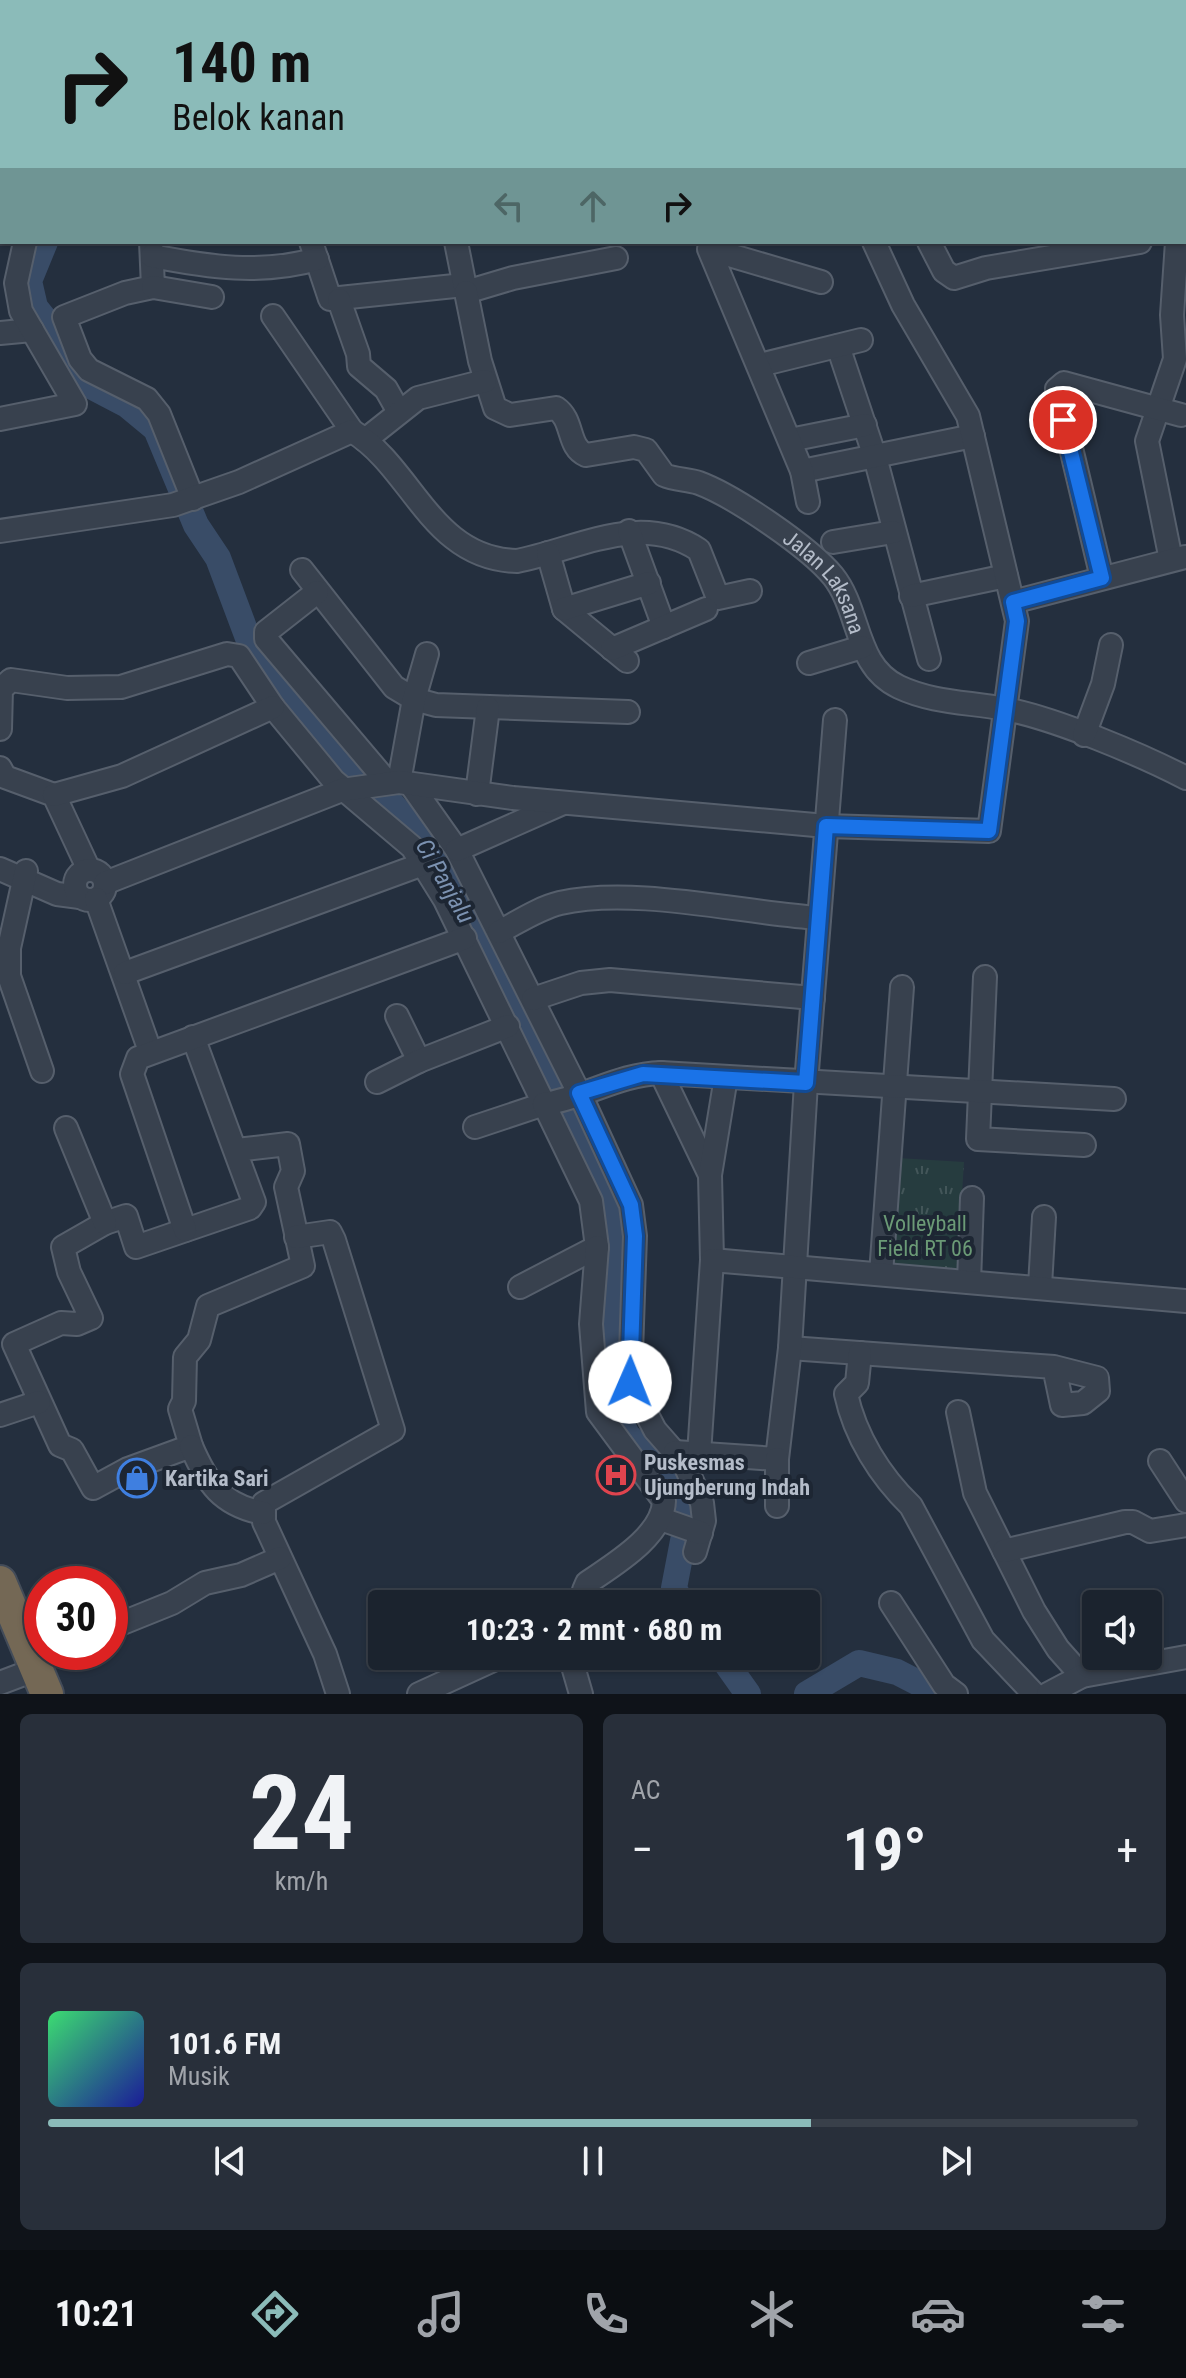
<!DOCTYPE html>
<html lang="id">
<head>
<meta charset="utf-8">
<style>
  body { margin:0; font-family:"Roboto Condensed",sans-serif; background:#282f3a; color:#f1f3f6; height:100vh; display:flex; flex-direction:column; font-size:30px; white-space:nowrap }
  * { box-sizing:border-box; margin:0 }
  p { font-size:26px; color:#a0a4aa }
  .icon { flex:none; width:44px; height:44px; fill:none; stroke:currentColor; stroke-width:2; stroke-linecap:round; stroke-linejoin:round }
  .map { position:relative; height:1694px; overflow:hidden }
  .drawer { display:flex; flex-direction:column; gap:20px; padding:20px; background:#0f1319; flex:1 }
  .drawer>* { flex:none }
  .top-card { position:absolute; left:0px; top:0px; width:1186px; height:244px; box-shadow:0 2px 6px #0004,0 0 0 2px #39404a; background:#8bbbb9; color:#111; overflow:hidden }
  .fabs { position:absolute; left:1082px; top:1590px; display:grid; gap:16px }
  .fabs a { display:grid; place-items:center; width:80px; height:80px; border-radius:8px; background:#1b232e; box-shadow:0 2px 6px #0004,0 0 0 2px #39404a; font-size:40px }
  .speed { position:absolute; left:24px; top:1566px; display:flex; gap:16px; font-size:40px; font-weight:700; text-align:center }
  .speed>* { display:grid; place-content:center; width:104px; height:104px; border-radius:50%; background:#1b232e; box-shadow:0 2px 6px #0004,0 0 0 2px #39404a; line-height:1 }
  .speed .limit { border:12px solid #d22; background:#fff; color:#111 }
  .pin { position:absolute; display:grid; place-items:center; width:68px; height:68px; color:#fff; margin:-34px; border:4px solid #fff; border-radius:50%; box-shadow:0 2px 8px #0007 }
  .me { position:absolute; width:88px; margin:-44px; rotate:1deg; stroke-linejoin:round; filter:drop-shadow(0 0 6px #0008) }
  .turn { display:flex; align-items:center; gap:28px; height:168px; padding:0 40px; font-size:36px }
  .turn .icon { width:104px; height:104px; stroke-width:2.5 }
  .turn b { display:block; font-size:56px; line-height:68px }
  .lanes { display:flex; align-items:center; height:76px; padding:0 40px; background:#0003; justify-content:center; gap:40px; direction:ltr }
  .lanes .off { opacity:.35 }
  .big { font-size:60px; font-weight:700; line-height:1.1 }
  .drawer .card { flex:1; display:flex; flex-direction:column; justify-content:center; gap:12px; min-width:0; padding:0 28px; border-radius:12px; background:#282f3a }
  .drawer .dial { align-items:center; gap:0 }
  .dial b { font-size:104px; line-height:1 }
  .song { display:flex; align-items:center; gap:24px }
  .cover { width:96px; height:96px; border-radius:12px; background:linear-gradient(135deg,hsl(140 70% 55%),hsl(240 70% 35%)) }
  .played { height:8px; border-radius:4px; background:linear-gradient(90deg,#8bbbb9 70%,#39404a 70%) }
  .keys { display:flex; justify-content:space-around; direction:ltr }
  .heat { display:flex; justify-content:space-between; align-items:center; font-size:44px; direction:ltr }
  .drawer .tiles { flex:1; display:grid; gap:20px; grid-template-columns:1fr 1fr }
  .card:last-child { grid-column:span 2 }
  .trip { position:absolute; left:368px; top:1590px; width:452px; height:80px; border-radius:8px; background:#1b232e; box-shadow:0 2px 6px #0004,0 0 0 2px #39404a; font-weight:700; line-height:80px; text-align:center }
  .dock { display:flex; height:128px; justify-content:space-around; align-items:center; background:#0b0e12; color:#a0a4aa }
  .dock .icon { width:56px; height:56px }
  .dock .current { color:#8bbbb9 }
  .dock b { font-size:36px; color:#f1f3f6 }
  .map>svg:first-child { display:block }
</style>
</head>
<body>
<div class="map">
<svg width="1186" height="1694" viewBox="0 0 1186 1694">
  <defs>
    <pattern id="park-tufts" width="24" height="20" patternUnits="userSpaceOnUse" patternTransform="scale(2)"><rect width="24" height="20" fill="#263c3f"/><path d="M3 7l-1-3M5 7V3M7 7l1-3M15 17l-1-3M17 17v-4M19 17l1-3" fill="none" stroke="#435659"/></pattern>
  </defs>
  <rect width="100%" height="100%" fill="#242f3e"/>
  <path fill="url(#park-tufts)" d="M897,1158L964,1162L957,1276L888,1267Z"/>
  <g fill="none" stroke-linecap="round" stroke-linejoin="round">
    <g stroke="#394c67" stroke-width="26">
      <path d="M119,0L121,2"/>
      <path d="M45,242L29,281L35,307L55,332L83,382L127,405L156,429L196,525L218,558L254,654L330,754L384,795L423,839L511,996L616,1215L611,1361L614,1407L627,1435L672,1480L687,1520L674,1588L682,1604"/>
      <path d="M721,1656L748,1694"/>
      <path d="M807,1694L859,1663L897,1672L940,1694"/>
    </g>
    <g stroke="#565f6c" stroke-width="26">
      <g id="minor">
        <path d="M173,0L174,2"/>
        <path d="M435,0L436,2"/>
        <path d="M541,0L542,2"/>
        <path d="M762,0V2"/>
        <path d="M1061,0L1062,2"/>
        <path d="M709,2L721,0"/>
        <path d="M0,64H2"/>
        <path d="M1184,87L1186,88"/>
        <path d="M0,120H2"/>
        <path d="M1184,132L1186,131"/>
        <path d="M151,242L153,287L125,293L64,317L80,359L89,370L147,399L159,414L193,499"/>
        <path d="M311,242L330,299L464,285"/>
        <path d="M456,242L466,292L513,278L616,258"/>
        <path d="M929,242L944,271L954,278L986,268L1140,242"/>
        <path d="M152,256C209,267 261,275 317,259"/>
        <path d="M153,287L212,297"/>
        <path id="s1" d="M466,292L480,361L495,408L510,415L556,408C574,420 567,447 586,455L634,447L646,450L664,475C675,480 688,479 699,483C734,496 809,547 833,576C861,611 854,666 899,687C933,703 969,702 1005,709C1054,718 1142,755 1186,778"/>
        <path d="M339,300L358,354L359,366L386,389L399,412"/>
        <path d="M273,316L352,431"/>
        <path d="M0,333L32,330"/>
        <path d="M838,346L875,457L929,659"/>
        <path d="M760,365L861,340"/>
        <path d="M0,419L75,404L21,311L16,283L25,242"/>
        <path d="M365,440L418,398L485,381"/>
        <path d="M790,440L865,425"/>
        <path d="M802,471L973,436"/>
        <path d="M808,502L802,471L709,249L821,282"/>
        <path d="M0,531L173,505L239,482L352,431C413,468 431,559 517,561C578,549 640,511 699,550L718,598L750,591"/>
        <path d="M629,531L664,627"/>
        <path d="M833,542L893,532"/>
        <path d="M548,553L564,609L627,661"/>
        <path d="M1171,560L1147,441L1175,359L1172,315L1177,242"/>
        <path d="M302,570L394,687L414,699L436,705L628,712"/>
        <path d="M1102,578L1057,389L1064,383L1181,415"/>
        <path d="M317,592L266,632V639L388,783"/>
        <path d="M911,596L1006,576"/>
        <path d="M1013,602L1185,557"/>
        <path d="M564,609L649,583"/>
        <path d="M612,649L706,609"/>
        <path d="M809,663L862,647"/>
        <path d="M0,729L1,689L11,680L67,688L121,687L227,654L239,656L273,707L334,781L412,847L445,900L544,1104L475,1127"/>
        <path d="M1084,735L1103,684L1111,645"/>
        <path d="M0,768L5,777L54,795L89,870"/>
        <path d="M399,782L414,699L427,654"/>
        <path d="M411,785L457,850L585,1105L631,1205L635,1236L630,1382L655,1430L684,1463L702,1503L704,1521L695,1552"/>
        <path d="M477,794L488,708"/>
        <path d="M54,795L122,776L273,707"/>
        <path d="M457,850L563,803"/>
        <path d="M0,869L57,894L80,897"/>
        <circle cx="90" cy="885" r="15"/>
        <path d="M26,871L9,948V976L42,1071"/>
        <path d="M105,883L342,790L399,782L513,798L826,826L989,831L1017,621L968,416L903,305L874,242"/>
        <path d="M96,899L150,1051"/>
        <path d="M499,932C518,922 539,908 560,903C634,886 742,913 819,918"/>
        <path d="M125,973L423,864"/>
        <path d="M985,977L978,1139L1084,1145"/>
        <path d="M533,999L581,983L610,980L813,998"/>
        <path d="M397,1016L419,1061"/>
        <path d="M193,1037L254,1202L250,1208L136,1247L126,1216L105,1223L63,1247L69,1272L91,1318L77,1324L61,1323L14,1344L60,1445L72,1450L93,1488L128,1469L191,1446L180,1409L184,1401L185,1357L199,1340L208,1306L303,1266L286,1187L293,1171L288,1144L237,1150"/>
        <path d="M661,1073L710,1175"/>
        <path d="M377,1082L419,1061L508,1026"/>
        <path d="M66,1128L105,1223"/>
        <path d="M185,1230L132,1074L138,1058L465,938"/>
        <path d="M296,1237L330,1232L334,1240L393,1430L264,1503V1522L325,1654L338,1694"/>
        <path d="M712,1260L710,1175L726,1077"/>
        <path d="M881,1274L902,987"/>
        <path d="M969,1282L972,1198"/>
        <path d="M1040,1286L1044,1217"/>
        <path d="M520,1287L597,1247L591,1201L544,1104C584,1098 619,1074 661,1073L1114,1099"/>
        <path d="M790,1348L1054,1367L1097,1378L1098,1391L1083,1403L1062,1405L1054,1367"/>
        <path d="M860,1353L857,1383L846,1394C855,1436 880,1476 911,1506L983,1640L1034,1694"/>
        <path d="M958,1412L975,1493L1034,1611L1058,1649L1082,1676"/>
        <path d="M0,1415L39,1402"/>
        <path d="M191,1446C207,1483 221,1505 263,1513"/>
        <path d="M675,1452L777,1459L790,1348L806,1083L835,720"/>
        <path d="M699,1454L712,1260L1186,1301"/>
        <path d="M1160,1461L1186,1501"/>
        <path d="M777,1506V1459"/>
        <path d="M661,1519L701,1533"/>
        <path d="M1004,1551L1125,1522H1133L1150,1531L1186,1525"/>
        <path d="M891,1603L944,1685L956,1694"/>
        <path d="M590,1604L584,1590L587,1583C613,1565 663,1536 664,1501L598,1412L591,1324L597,1247"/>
        <path d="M110,1628L172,1603L205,1583L241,1575L280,1558"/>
        <path d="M570,1656L581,1694"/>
        <path d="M0,1683L37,1669"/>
        <path d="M419,1694L502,1656"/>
        <path d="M1048,1694L1082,1676L1186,1657"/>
      </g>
    </g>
    <g stroke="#434c59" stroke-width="36">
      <path id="highway" d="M0,1582L47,1694"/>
    </g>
    <use href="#minor" stroke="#38414e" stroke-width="22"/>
    <use href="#highway" stroke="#746855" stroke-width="32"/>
  </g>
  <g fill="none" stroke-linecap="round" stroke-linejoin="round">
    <g stroke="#114b97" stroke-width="20">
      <path id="route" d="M630,1382L635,1236L631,1205L579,1093L643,1074L806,1083L826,826L989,831L1017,621L1013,602L1102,578L1063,420"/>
    </g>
    <use href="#route" stroke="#1a73e8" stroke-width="14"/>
  </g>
  <defs>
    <g id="hospital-ring" transform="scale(2)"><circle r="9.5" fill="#1d2633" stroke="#e0444e" stroke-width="1.5"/><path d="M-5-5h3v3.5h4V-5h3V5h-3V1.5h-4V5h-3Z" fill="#e0444e"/></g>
    <g id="shop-ring" transform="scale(2)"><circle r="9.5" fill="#1d2633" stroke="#3f7fe0" stroke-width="1.5"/><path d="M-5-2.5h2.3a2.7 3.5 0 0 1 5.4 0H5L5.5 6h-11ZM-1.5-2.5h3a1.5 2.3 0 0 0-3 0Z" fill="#3f7fe0"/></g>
  </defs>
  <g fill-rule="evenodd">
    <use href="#hospital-ring" x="616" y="1475"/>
    <use href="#shop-ring" x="137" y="1478"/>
  </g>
  <g text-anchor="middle" stroke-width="8" stroke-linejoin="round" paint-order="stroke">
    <g font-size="22" fill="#b4bcc9" stroke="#1d2633">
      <text dy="8" stroke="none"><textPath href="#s1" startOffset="532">Jalan Laksana</textPath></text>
    </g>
    <g font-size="22" fill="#6b9a76" stroke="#1d2633">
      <text x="925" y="1231">Volleyball<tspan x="925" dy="25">Field RT 06</tspan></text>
    </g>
    <g font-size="22" font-weight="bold" fill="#b4bcc9" stroke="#1d2633" text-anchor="start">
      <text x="644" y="1470">Puskesmas<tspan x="644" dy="25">Ujungberung Indah</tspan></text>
      <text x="165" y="1486">Kartika Sari</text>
    </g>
    <g font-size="24" font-style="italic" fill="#7c92b1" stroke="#1d2633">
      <text transform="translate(445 881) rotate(60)" y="8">Ci Panjalu</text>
    </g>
  </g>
</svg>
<div class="fabs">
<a><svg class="icon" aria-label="sound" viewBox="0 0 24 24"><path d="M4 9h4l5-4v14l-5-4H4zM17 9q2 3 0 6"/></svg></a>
</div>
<div class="speed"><div class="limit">30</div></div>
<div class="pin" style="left:1063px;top:420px;background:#d93025"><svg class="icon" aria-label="arrive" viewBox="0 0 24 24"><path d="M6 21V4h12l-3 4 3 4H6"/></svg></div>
<svg class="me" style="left:630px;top:1382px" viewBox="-20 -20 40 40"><circle r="19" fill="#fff"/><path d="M0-13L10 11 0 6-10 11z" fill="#1a73e8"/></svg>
<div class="trip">10:23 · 2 mnt · 680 m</div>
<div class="top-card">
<div class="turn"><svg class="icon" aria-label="right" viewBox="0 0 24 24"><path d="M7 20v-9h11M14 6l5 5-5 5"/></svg><div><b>140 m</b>Belok kanan</div></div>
<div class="lanes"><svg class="icon off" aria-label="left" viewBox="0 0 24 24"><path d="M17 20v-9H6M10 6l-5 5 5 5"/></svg><svg class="icon off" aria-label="ahead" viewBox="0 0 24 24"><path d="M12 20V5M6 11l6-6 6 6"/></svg><svg class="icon" aria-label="right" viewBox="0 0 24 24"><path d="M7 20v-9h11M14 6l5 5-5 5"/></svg></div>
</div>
</div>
<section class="drawer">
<div class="tiles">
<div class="card dial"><b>24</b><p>km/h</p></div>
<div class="card"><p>AC</p>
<div class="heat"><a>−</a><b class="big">19°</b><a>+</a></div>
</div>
<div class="card">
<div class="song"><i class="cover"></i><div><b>101.6 FM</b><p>Musik</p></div></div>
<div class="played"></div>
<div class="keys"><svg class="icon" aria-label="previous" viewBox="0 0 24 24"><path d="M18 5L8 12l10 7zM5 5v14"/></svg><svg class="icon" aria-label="pause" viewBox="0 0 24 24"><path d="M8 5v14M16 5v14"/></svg><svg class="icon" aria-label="next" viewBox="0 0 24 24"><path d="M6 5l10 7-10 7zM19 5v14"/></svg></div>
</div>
</div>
</section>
<nav class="dock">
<b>10:21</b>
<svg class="icon current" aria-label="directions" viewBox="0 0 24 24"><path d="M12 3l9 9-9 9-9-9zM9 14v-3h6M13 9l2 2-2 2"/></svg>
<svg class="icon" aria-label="music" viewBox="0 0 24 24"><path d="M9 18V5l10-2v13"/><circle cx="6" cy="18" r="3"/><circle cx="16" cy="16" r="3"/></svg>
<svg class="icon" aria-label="phone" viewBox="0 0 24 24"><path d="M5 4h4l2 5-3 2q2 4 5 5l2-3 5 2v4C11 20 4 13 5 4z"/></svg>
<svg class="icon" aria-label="climate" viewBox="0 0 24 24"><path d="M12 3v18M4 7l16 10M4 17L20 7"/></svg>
<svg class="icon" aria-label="car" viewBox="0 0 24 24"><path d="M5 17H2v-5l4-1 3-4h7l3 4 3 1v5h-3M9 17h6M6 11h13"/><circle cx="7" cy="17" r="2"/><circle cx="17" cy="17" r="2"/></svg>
<svg class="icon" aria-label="filters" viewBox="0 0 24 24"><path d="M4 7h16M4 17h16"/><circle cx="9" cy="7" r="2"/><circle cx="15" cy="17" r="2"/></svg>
</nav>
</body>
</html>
